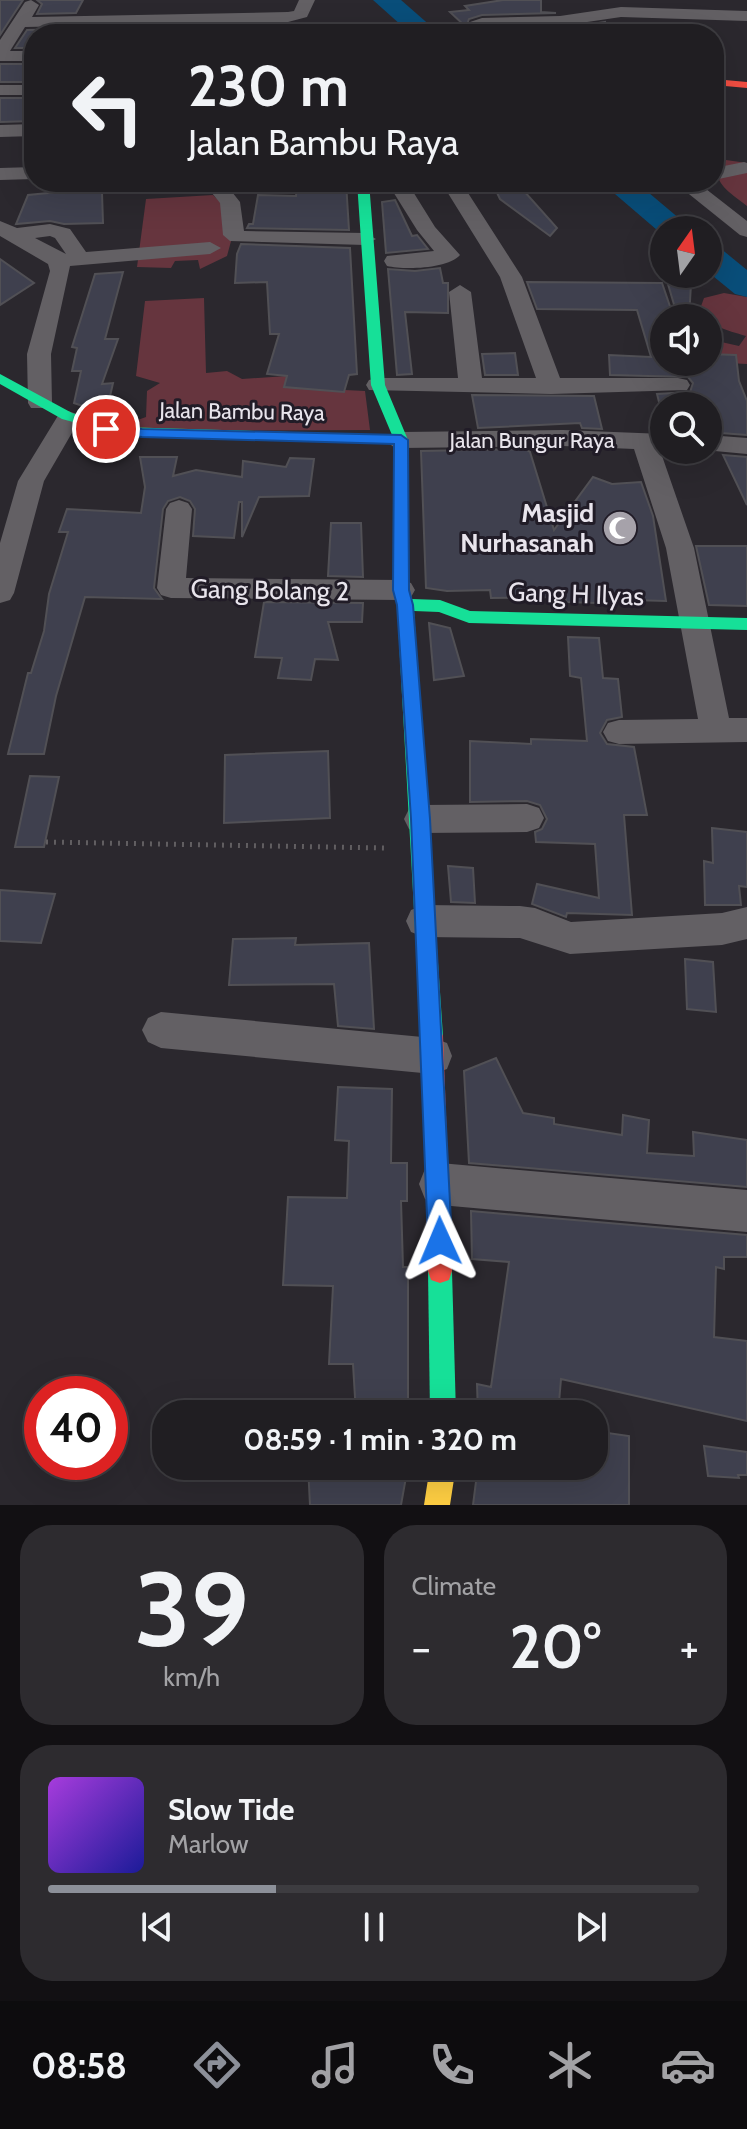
<!DOCTYPE html>
<html lang="en">
<head>
<meta charset="utf-8">
<style>
  body { margin:0; font-family:Cabin,sans-serif; background:#2d2b2f; color:#f1f3f6; height:100vh; display:flex; flex-direction:column; font-size:30px; white-space:nowrap }
  * { box-sizing:border-box; margin:0 }
  p { font-size:26px; color:#a2a2a5 }
  .icon { flex:none; width:44px; height:44px; fill:none; stroke:currentColor; stroke-width:2; stroke-linecap:round; stroke-linejoin:round }
  .map { position:relative; height:1505px; overflow:hidden }
  .sheet { display:flex; flex-direction:column; gap:20px; padding:20px; background:#121013; flex:1 }
  .sheet>* { flex:none }
  .hud { position:absolute; left:24px; top:24px; width:700px; height:168px; border-radius:32px; box-shadow:0 8px 32px #0002,0 0 0 2px #3d3c40; background:#201e22; color:#f1f3f6; overflow:hidden }
  .needle { width:52px; rotate:14deg }
  .controls { position:absolute; left:650px; top:216px; display:grid; gap:16px }
  .controls a { display:grid; place-items:center; width:72px; height:72px; border-radius:50%; background:#201e22; box-shadow:0 8px 32px #0002,0 0 0 2px #3d3c40; font-size:40px }
  .speed { position:absolute; left:24px; top:1376px; display:flex; gap:16px; font-size:40px; font-weight:700; text-align:center }
  .speed>* { display:grid; place-content:center; width:104px; height:104px; border-radius:50%; background:#201e22; box-shadow:0 8px 32px #0002,0 0 0 2px #3d3c40; line-height:1 }
  .speed .limit { border:12px solid #d22; background:#fff; color:#111 }
  .pin { position:absolute; display:grid; place-items:center; width:68px; height:68px; color:#fff; margin:-34px; border:4px solid #fff; border-radius:50%; box-shadow:0 2px 8px #0007 }
  .me { position:absolute; width:88px; margin:-44px; rotate:359deg; stroke-linejoin:round; filter:drop-shadow(0 0 6px #0008) }
  .turn { display:flex; align-items:center; gap:28px; height:168px; padding:0 32px; font-size:36px }
  .turn .icon { width:104px; height:104px; stroke-width:2.5 }
  .turn b { display:block; font-size:56px; line-height:68px }
  .big { font-size:60px; font-weight:700; line-height:1.1 }
  .sheet .tile { flex:1; display:flex; flex-direction:column; justify-content:center; gap:12px; min-width:0; padding:0 28px; border-radius:32px; background:#2d2b2f }
  .sheet .dial { align-items:center; gap:0 }
  .dial b { font-size:104px; line-height:1 }
  .song { display:flex; align-items:center; gap:24px }
  .cover { width:96px; height:96px; border-radius:12px; background:linear-gradient(135deg,hsl(280 70% 55%),hsl(240 70% 35%)) }
  .played { height:8px; border-radius:4px; background:linear-gradient(90deg,#8c9099 35%,#3d3c40 35%) }
  .keys { display:flex; justify-content:space-around; direction:ltr }
  .heat { display:flex; justify-content:space-between; align-items:center; font-size:44px; direction:ltr }
  .sheet .tiles { flex:1; display:grid; gap:20px; grid-template-columns:1fr 1fr }
  .tile:last-child { grid-column:span 2 }
  .trip { position:absolute; left:152px; top:1400px; width:456px; height:80px; border-radius:32px; background:#201e22; box-shadow:0 8px 32px #0002,0 0 0 2px #3d3c40; font-weight:700; line-height:80px; text-align:center }
  .dock { display:flex; height:128px; justify-content:space-around; align-items:center; background:#0d0c0e; color:#a2a2a5 }
  .dock .icon { width:56px; height:56px }
  .dock .active { color:#8c9099 }
  .dock b { font-size:36px; color:#f1f3f6 }
  .map>svg:first-child { display:block }
</style>
</head>
<body>
<div class="map">
<svg width="747" height="1505" viewBox="0 0 747 1505">
  <rect width="100%" height="100%" fill="#2b282e"/>
  <g fill="#66353e">
    <path d="M726,160L747,163V206C734,195 715,186 717,167Z"/>
    <path d="M213,195L237,219L227,256L200,269L198,260L175,261L171,268L137,267L146,199Z"/>
    <path d="M724,293L747,297V364L708,362V339L739,346L746,336C727,330 706,326 700,309L704,298Z"/>
    <path d="M204,298L206,373L227,371L242,379L287,376L284,387L365,391L370,430L107,431L146,417L147,391L160,383L136,376L145,301Z"/>
  </g>
  <g fill="none" stroke-linecap="round" stroke-linejoin="round">
    <g fill="#094e7a" fill-rule="evenodd">
      <path d="M373,0H401L433,28L427,34H411Z"/>
      <path d="M601,182H636L693,230H664V236Z"/>
      <path d="M708,245L720,248L747,270V297L735,294L708,272Z"/>
    </g>
  </g>
  <g fill="#3f404e" stroke="#515055" stroke-width="2">
    <path d="M0,0H23L0,35Z"/>
    <path d="M37,0H83L76,13L37,14L42,4Z"/>
    <path d="M503,0H541V12L556,13L482,15L469,19L466,27L450,12L469,10L465,6Z"/>
    <path d="M605,22L604,34H487L488,31L560,29Z"/>
    <path d="M67,29L65,34H34V48H15L27,30Z"/>
    <rect x="0" y="64" width="34" height="18"/>
    <path d="M0,98H34V121L0,122Z"/>
    <path d="M346,182L349,230L247,228L249,224H253L258,195L296,196L297,185Z"/>
    <path d="M492,182H516L557,228L550,236L500,199Z"/>
    <path d="M59,192L102,193L103,223L64,224L50,221L16,224L28,195Z"/>
    <path d="M395,200L412,236L417,235L428,249L386,253L382,202Z"/>
    <path d="M241,244L350,248L357,374L349,375L344,392L284,387L287,376L267,374L279,334H270L267,282L235,283L237,254Z"/>
    <path d="M0,259L34,283L0,305Z"/>
    <path d="M440,268L443,283H448V313L405,312L412,374L397,375L388,269L415,271Z"/>
    <path d="M123,272L105,339H118L102,384L113,383L106,414L74,403L81,371H72L77,348L72,347L95,274Z"/>
    <path d="M665,274H688L691,284L689,318H678Z"/>
    <path d="M527,282L662,283L674,318H664V362H708V354L736,355L739,381L747,401V435L708,432V406H660L657,394L690,392L693,383L688,377L610,375L609,355L651,357L637,310L537,309Z"/>
    <path d="M515,353L518,375H485L482,354Z"/>
    <path d="M472,395L594,396L602,429L582,428L580,423L478,428Z"/>
    <path d="M525,449L530,452L554,530L593,477L612,484L641,482L653,516L666,601L596,599V603L566,602L565,597L491,598L490,590L447,591L426,588L421,451Z"/>
    <path d="M723,455L747,457V505Z"/>
    <path d="M140,457H177L173,476L196,470L242,477L243,461L286,467L290,458L314,459L309,496L259,497L242,537V502H239L234,538L193,536L195,509L190,501L180,497L168,501L163,509L154,588L162,599L85,597L56,696L44,754H8L28,673H31L44,631L49,594L68,532H59L67,509L141,513L145,487Z"/>
    <path d="M331,523H361L363,577L328,576Z"/>
    <path d="M696,546H747V606L709,605Z"/>
    <path d="M264,602L363,603L362,622H328L338,660L315,659L311,680L278,678L282,658L255,657Z"/>
    <path d="M429,623L450,628L464,676L434,680Z"/>
    <path d="M568,637L599,638L603,678L618,679L622,717L607,720L600,733L607,744L634,747L647,815H624L632,915L567,913L566,917L532,904L537,884L599,898L595,844L536,842L535,832L542,829L547,819L540,805L527,801L470,802V741L531,744V739L587,741L581,678L570,676Z"/>
    <path d="M328,751L330,818L224,823L225,755Z"/>
    <path d="M30,776L59,777L44,847H15Z"/>
    <path d="M712,828L747,832V887L739,886L741,905H705L704,861L713,863Z"/>
    <path d="M448,866L473,868L475,903L451,902Z"/>
    <path d="M0,890L55,894L41,943L0,941Z"/>
    <path d="M296,938L295,945L369,943L374,1029L338,1026L334,984L229,985L233,939Z"/>
    <path d="M685,959L713,962L716,1012L687,1009Z"/>
    <path d="M496,1058L523,1113L554,1118V1124L622,1135L623,1115L649,1120L647,1153L694,1156L693,1132L747,1140V1187L469,1163L464,1071Z"/>
    <path d="M338,1087L392,1089L391,1163H407V1201H401L403,1267H408V1414H356L353,1364H329L333,1286L283,1285L288,1197L347,1198L349,1141L335,1140Z"/>
    <path d="M471,1211L747,1235V1257H724V1269L716,1267L714,1337L747,1341V1421L561,1379L558,1414H478L477,1384L491,1387L509,1262L472,1259Z"/>
    <path d="M594,1431L629,1436V1505H473L478,1466H594Z"/>
    <path d="M704,1446L747,1452V1475H738L739,1478L708,1476Z"/>
    <path d="M308,1466H408L401,1505H310Z"/>
  </g>
  <g fill="none" stroke-linecap="round" stroke-linejoin="round">
    <path stroke="#615e61" stroke-width="5" stroke-dasharray="2 6" stroke-linecap="butt" d="M46,842L384,848"/>
    <g fill="#636064" fill-rule="evenodd">
      <path d="M31,0L39,5L32,17L288,12L294,11L299,0H315L307,17L288,22L25,27L10,51H34V61H0V40L25,2Z"/>
      <path d="M621,7L747,11V21L621,17L560,26L485,28L484,34H468L470,22L482,18L560,16Z"/>
      <rect x="0" y="85" width="34" height="10"/>
      <path d="M34,124V136L0,137V125Z"/>
      <path d="M744,162L747,163V173L714,180V168Z"/>
      <path d="M34,167V179L0,180V168Z"/>
      <path d="M203,182H224L240,202L244,231L365,233L376,239L365,245L230,241L223,235L220,203Z"/>
      <path d="M387,182H407L435,227L460,255C448,269 404,270 387,266L384,261L387,256L434,251L417,230Z"/>
      <path d="M441,182H461L522,277L560,378H678L687,380L690,385L687,390L551,394L369,390L366,385L369,380L378,378H458L449,292L460,285L471,292L482,378H536L500,277Z"/>
      <path d="M674,182H697L747,221V237L740,235Z"/>
      <path d="M0,221L17,228L50,224L70,229L86,252L210,242L221,248L210,254L70,266L51,354L52,403L49,408H31L28,403L27,354L50,271L48,264L0,236ZM50,236L55,238L66,254L35,238Z"/>
      <path d="M68,411L77,414L80,419L44,481L14,593L10,600L0,603V543L18,481L59,414Z"/>
      <path d="M563,430L664,434V450H660L694,548L729,718H747V742L619,744L608,741L603,732L608,723L619,720L698,719L666,548L634,449L563,446L401,448L392,446L388,440L392,434L401,432Z"/>
      <path d="M708,435L747,438V454L704,450H708Z"/>
      <path d="M179,500L188,503L192,509L186,578L401,580L411,583L415,590L411,597L401,600L171,598L161,595L157,588L166,509L170,503Z"/>
      <path d="M527,804L539,808L544,818L539,828L527,832L421,833L409,829L404,819L409,809L421,805Z"/>
      <path d="M424,905L520,906L535,908L571,922L722,913L747,907V939L722,945L570,954L520,938L424,937L411,932L406,921L411,910Z"/>
      <path d="M161,1012L433,1038L447,1043L452,1056L447,1069L433,1074L161,1048L148,1042L142,1030L148,1018Z"/>
      <path d="M440,1163L747,1190V1232L440,1205L425,1199L419,1184L425,1169Z"/>
    </g>
    <g fill="#16e098" fill-rule="evenodd">
      <path d="M357,182H369L385,385L408,440L409,590L412,599L440,600L470,611L747,618V630L469,623L439,612L414,611L443,1036L440,1043L432,1046L424,1043L421,1036L397,605L393,590L394,444L121,435L62,419L0,384V374L72,413L121,427L392,435L371,385Z"/>
      <path d="M440,1259L449,1262L452,1271L456,1414H430L428,1271L431,1262Z"/>
    </g>
    <path fill="#ffcf43" fill-rule="evenodd" d="M430,1466H456L450,1505H424Z"/>
    <g fill="#f24e42" fill-rule="evenodd">
      <path d="M714,79L747,82V88L714,85Z"/>
      <path d="M432,1026L440,1029L443,1036L452,1271L449,1280L440,1283L431,1280L428,1271L421,1036L424,1029Z"/>
    </g>
  </g>
  <path fill="#1a73e8" stroke="#114b97" stroke-width="2" d="M106,425L142,429L401,435L408,440L409,590L413,605L430,819L452,1241L449,1250L440,1253L432,1250L428,1241L411,819L397,605L393,590L394,444L142,437L101,432V426Z"/>
  <defs>
    <g id="mosque-disc" transform="scale(1.8)"><circle r="9.5" fill="#a6a2aa" stroke="#211c27"/><path d="M3.5-4.9A6 6 0 1 0 3.5 4.9A5 5 0 1 1 3.5-4.9Z" fill="#fff"/></g>
  </defs>
  <g fill-rule="evenodd">
    <use href="#mosque-disc" x="620" y="528"/>
  </g>
  <g text-anchor="middle" stroke-width="6" stroke-linejoin="round" paint-order="stroke">
    <g font-size="22" fill="#e8e4ec" stroke="#211c27">
      <text transform="translate(242 411) rotate(1)" y="8">Jalan Bambu Raya</text>
      <text x="532" y="448">Jalan Bungur Raya</text>
    </g>
    <g font-size="26" font-weight="bold" fill="#e8e4ec" stroke="#211c27" text-anchor="end">
      <text x="594" y="522">Masjid<tspan x="594" dy="30">Nurhasanah</tspan></text>
    </g>
    <g font-size="26" fill="#e8e4ec" stroke="#211c27">
      <text transform="translate(270 590) rotate(1)" y="9">Gang Bolang 2</text>
      <text transform="translate(576 594) rotate(2)" y="9">Gang H Ilyas</text>
    </g>
  </g>
</svg>
<div class="controls">
<a><svg class="needle" viewBox="-14 -14 28 28"><path d="M0-13l5 13h-10z" fill="#e53935"/><path d="M0 13l5-13h-10z" fill="#a2a2a5"/></svg></a>
<a><svg class="icon" aria-label="sound" viewBox="0 0 24 24"><path d="M4 9h4l5-4v14l-5-4H4zM17 9q2 3 0 6"/></svg></a>
<a><svg class="icon" aria-label="search" viewBox="0 0 24 24"><circle cx="10" cy="10" r="6"/><path d="M15 15l6 6"/></svg></a>
</div>
<div class="speed"><div class="limit">40</div></div>
<div class="pin" style="left:106px;top:429px;background:#d93025"><svg class="icon" aria-label="arrive" viewBox="0 0 24 24"><path d="M6 21V4h12l-3 4 3 4H6"/></svg></div>
<svg class="me" style="left:440px;top:1241px" viewBox="-20 -20 40 40"><path d="M0-17L14 15 0 8-14 15z" fill="#1a73e8" stroke="#fff" stroke-width="4"/></svg>
<div class="trip">08:59 · 1 min · 320 m</div>
<div class="hud">
<div class="turn"><svg class="icon" aria-label="left" viewBox="0 0 24 24"><path d="M17 20v-9H6M10 6l-5 5 5 5"/></svg><div><b>230 m</b>Jalan Bambu Raya</div></div>
</div>
</div>
<section class="sheet">
<div class="tiles">
<div class="tile dial"><b>39</b><p>km/h</p></div>
<div class="tile"><p>Climate</p>
<div class="heat"><a>−</a><b class="big">20°</b><a>+</a></div>
</div>
<div class="tile">
<div class="song"><i class="cover"></i><div><b>Slow Tide</b><p>Marlow</p></div></div>
<div class="played"></div>
<div class="keys"><svg class="icon" aria-label="previous" viewBox="0 0 24 24"><path d="M18 5L8 12l10 7zM5 5v14"/></svg><svg class="icon" aria-label="pause" viewBox="0 0 24 24"><path d="M8 5v14M16 5v14"/></svg><svg class="icon" aria-label="next" viewBox="0 0 24 24"><path d="M6 5l10 7-10 7zM19 5v14"/></svg></div>
</div>
</div>
</section>
<nav class="dock">
<b>08:58</b>
<svg class="icon active" aria-label="directions" viewBox="0 0 24 24"><path d="M12 3l9 9-9 9-9-9zM9 14v-3h6M13 9l2 2-2 2"/></svg>
<svg class="icon" aria-label="music" viewBox="0 0 24 24"><path d="M9 18V5l10-2v13"/><circle cx="6" cy="18" r="3"/><circle cx="16" cy="16" r="3"/></svg>
<svg class="icon" aria-label="phone" viewBox="0 0 24 24"><path d="M5 4h4l2 5-3 2q2 4 5 5l2-3 5 2v4C11 20 4 13 5 4z"/></svg>
<svg class="icon" aria-label="climate" viewBox="0 0 24 24"><path d="M12 3v18M4 7l16 10M4 17L20 7"/></svg>
<svg class="icon" aria-label="car" viewBox="0 0 24 24"><path d="M5 17H2v-5l4-1 3-4h7l3 4 3 1v5h-3M9 17h6M6 11h13"/><circle cx="7" cy="17" r="2"/><circle cx="17" cy="17" r="2"/></svg>
</nav>
</body>
</html>
